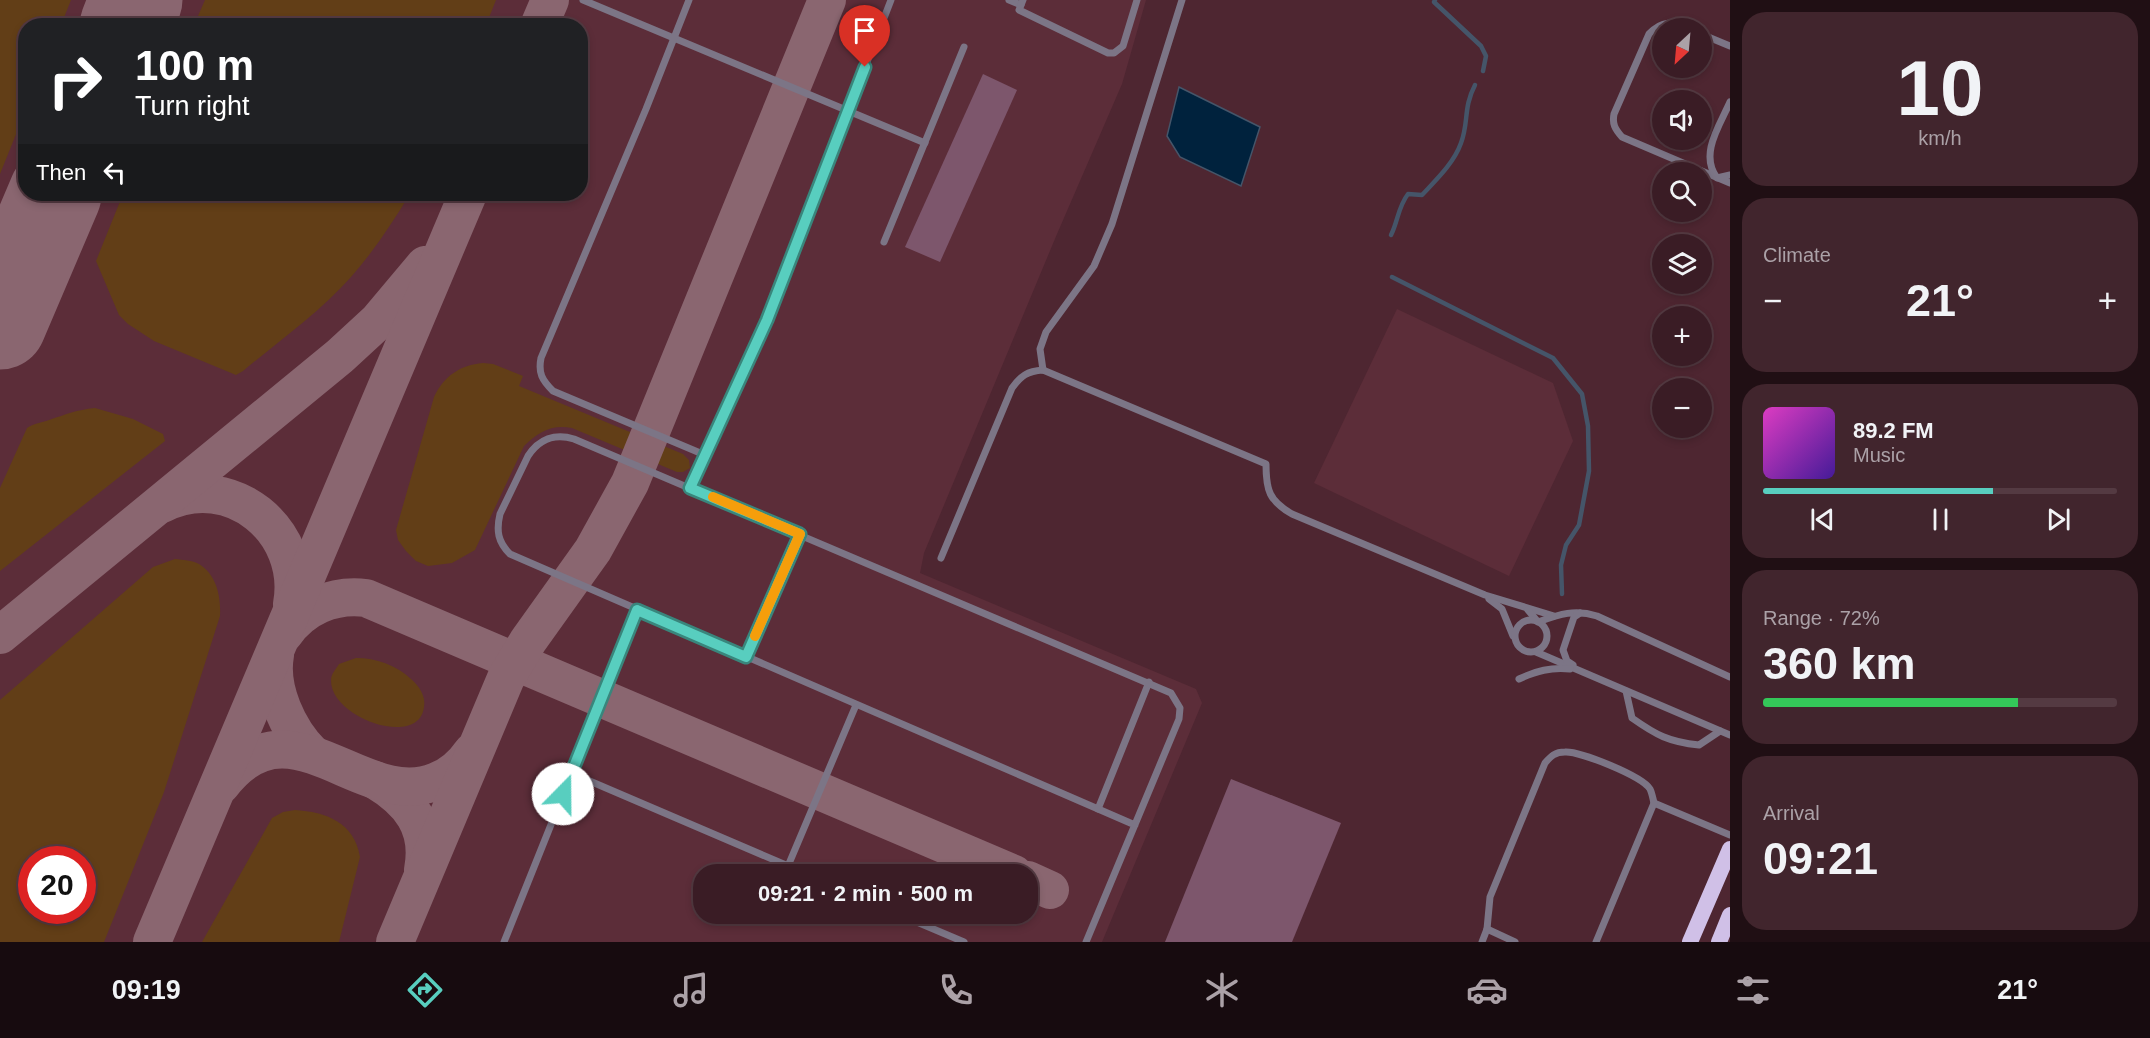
<!DOCTYPE html>
<html lang="en">
<head>
<meta charset="utf-8">
<style>
  body { margin:0; font-family:Helvetica,sans-serif; background:#41252d; color:#f1f3f6; height:100vh; display:flex; flex-direction:column; font-size:22px; white-space:nowrap }
  * { box-sizing:border-box; margin:0 }
  p { font-size:20px; color:#aba1a7 }
  .icon { flex:none; width:33px; height:33px; fill:none; stroke:currentColor; stroke-width:2; stroke-linecap:round; stroke-linejoin:round }
  .map { position:relative; flex:1; overflow:hidden }
  .details { display:flex; flex-direction:column; gap:12px; padding:12px; background:#200f14; width:420px }
  .details>* { flex:none }
  .top-card { position:absolute; left:18px; top:18px; width:570px; height:183px; border-radius:24px; box-shadow:0 3px 9px #0003,0 0 0 2px #543a42; background:#202124; color:#fff; overflow:hidden }
  .needle { width:39px; rotate:206deg }
  .tools { position:absolute; left:1652px; top:18px; display:grid; gap:12px }
  .tools a { display:grid; place-items:center; width:60px; height:60px; border-radius:50%; background:#3a1c25; box-shadow:0 3px 9px #0003,0 0 0 2px #543a42; font-size:30px }
  .speed { position:absolute; left:18px; top:846px; display:flex; gap:12px; font-size:30px; font-weight:700; text-align:center }
  .speed>* { display:grid; place-content:center; width:78px; height:78px; border-radius:50%; background:#3a1c25; box-shadow:0 3px 9px #0003,0 0 0 2px #543a42; line-height:1 }
  .speed .limit { border:9px solid #d22; background:#fff; color:#111 }
  .pin { position:absolute; display:grid; place-items:center; width:51px; height:51px; color:#fff; margin:-62px -26px; border-radius:50% 50% 50% 0; rotate:-45deg; box-shadow:0 0 6px #0007 }
  .pin .icon { rotate:45deg }
  .me { position:absolute; width:66px; margin:-33px; rotate:22deg; stroke-linejoin:round; filter:drop-shadow(0 0 4px #0008) }
  .turn { display:flex; align-items:center; gap:21px; height:126px; padding:0 18px; font-size:27px }
  .turn .icon { width:78px; height:78px; stroke-width:2.5 }
  .turn b { display:block; font-size:42px; line-height:51px }
  .then { display:flex; align-items:center; height:57px; padding:0 18px; background:#0003; gap:12px; font-size:22px }
  .big { font-size:45px; font-weight:600; line-height:1.1 }
  .details .tile { flex:1; display:flex; flex-direction:column; justify-content:center; gap:9px; min-width:0; padding:0 21px; border-radius:24px; background:#41252d }
  .details .dial { align-items:center; gap:0 }
  .dial b { font-size:78px; line-height:1 }
  .song { display:flex; align-items:center; gap:18px }
  .cover { width:72px; height:72px; border-radius:9px; background:linear-gradient(135deg,hsl(310 70% 55%),hsl(260 70% 35%)) }
  .played { height:6px; border-radius:3px; background:linear-gradient(90deg,#58cebf 65%,#543a42 65%) }
  .keys { display:flex; justify-content:space-around; direction:ltr }
  .heat { display:flex; justify-content:space-between; align-items:center; font-size:33px; direction:ltr }
  .charge { height:9px; border-radius:4px; background:linear-gradient(90deg,#34c759 72%,#543a42 0) }
  .trip { position:absolute; left:693px; top:864px; width:345px; height:60px; border-radius:24px; background:#3a1c25; box-shadow:0 3px 9px #0003,0 0 0 2px #543a42; font-weight:600; line-height:60px; text-align:center }
  .tab-bar { display:flex; height:96px; justify-content:space-around; align-items:center; background:#170b0f; color:#aba1a7 }
  .tab-bar .icon { width:42px; height:42px }
  .tab-bar .selected { color:#58cebf }
  .tab-bar b { font-size:27px; color:#f1f3f6 }
  main { display:flex; flex:1; min-height:0 }
  .map>svg:first-child { display:block }
</style>
</head>
<body>
<main>
<div class="map">
<svg width="1730" height="942" viewBox="0 0 1730 942">
  <rect width="100%" height="100%" fill="#4e2631"/>
  <g fill="#5c2d39" fill-rule="evenodd">
    <path d="M0,0H1146L1122,84L1057,234L924,553L920,573L1196,689L1202,703L1102,942H0ZM26,26H580V194H26ZM32,860H82V910H32ZM704,874H1028V914H704Z"/>
    <path d="M1397,309L1553,383L1573,441L1509,576L1314,483Z"/>
  </g>
  <g fill="#623e17" fill-rule="evenodd">
    <path d="M0,0H71L61,25L26,26L25,112L0,174Z"/>
    <path d="M205,0H496L486,25H194Z"/>
    <path d="M123,194H410C392,223 374,251 351,277C320,312 279,341 243,371L236,375L154,341L128,324L119,315L96,261Z"/>
    <path d="M483,363L493,364L523,376L519,386L683,454L689,460L690,468L683,472H677L572,428C552,424 538,432 524,446L475,550L452,563L428,566L416,561L406,551L398,540L396,530L434,397C444,376 460,365 483,363Z"/>
    <path d="M95,408L133,419L163,434L165,441L0,571V488L27,428C35,423 41,423 49,420C67,414 76,410 95,408Z"/>
    <path d="M175,559C183,560 192,560 199,564C217,575 221,597 220,616L164,792L104,942H0V700L153,567ZM32,860H82V910H32Z"/>
    <path d="M356,658C376,658 396,665 411,679C419,686 426,696 424,707C419,749 330,718 331,680C331,674 336,669 339,664Z"/>
    <path d="M295,810C326,812 354,822 360,857L339,942H202L272,818L283,812Z"/>
  </g>
  <path fill="#00223d" stroke="#455569" stroke-width="1.5" d="M1179,87L1260,127L1241,186L1180,157L1167,136Z"/>
  <g fill="none" stroke-linecap="round" stroke-linejoin="round">
    <g stroke="#455569" stroke-width="4.5">
      <path d="M1435,0L1434,2L1481,46L1486,56L1483,71"/>
      <path d="M1391,235C1398,221 1398,207 1408,194L1422,195C1436,180 1454,163 1461,143C1469,122 1463,108 1475,85"/>
      <path d="M1392,277L1553,358L1582,394L1588,426L1589,471L1579,525L1566,545L1561,565L1562,594"/>
    </g>
    <g stroke="#8a6670" stroke-width="38">
      <path d="M539,26L550,0"/>
      <path d="M162,504C231,469 305,531 292,604"/>
      <path d="M284,634C303,607 333,594 366,598L1014,874"/>
      <path d="M0,635L340,356L378,321L425,265"/>
      <path d="M275,655C269,689 288,730 312,754"/>
      <path d="M375,780C410,801 431,827 423,870"/>
      <path d="M221,785C291,693 362,813 437,781C452,775 463,765 472,752"/>
      <path d="M1028,880L1050,890"/>
      <path d="M152,942L468,194"/>
      <path d="M395,942L506,678L528,641L593,550L630,483L827,0"/>
    </g>
    <g stroke="#8a6670" stroke-width="93">
      <path d="M126,26L136,0"/>
      <path d="M0,323L55,194"/>
    </g>
  </g>
  <g fill="#7d566c">
    <path d="M983,74L1017,90L940,262L905,247Z"/>
    <path d="M1231,779L1341,823L1292,942H1165Z"/>
  </g>
  <g fill="none" stroke-linecap="round" stroke-linejoin="round">
    <g stroke="#7c7586" stroke-width="7">
      <path d="M583,0L925,143"/>
      <path d="M689,0L646,109L541,358C538,373 542,380 553,391L705,455"/>
      <path d="M1009,0L1021,5"/>
      <path d="M1023,0L1019,10L1108,53H1114L1123,46L1137,0"/>
      <path d="M1689,28C1673,21 1662,20 1649,34L1614,114C1612,124 1615,129 1622,137L1730,183"/>
      <path d="M1701,34L1730,46"/>
      <path d="M1730,102C1720,125 1699,154 1717,178L1730,175"/>
      <path d="M884,242L964,47"/>
      <path d="M1043,370L1040,349L1046,332L1094,266L1112,224L1182,0"/>
      <path d="M690,488L767,320L891,0"/>
      <path d="M941,558L1012,388C1021,376 1027,371 1043,370L1266,464C1266,490 1269,501 1292,514L1485,595L1554,616"/>
      <path d="M1489,599L1502,609L1513,636"/>
      <path d="M1528,610L1538,622C1560,614 1575,609 1597,616L1730,677"/>
      <circle cx="1531" cy="636" r="16"/>
      <path d="M1536,652L1730,735"/>
      <path d="M746,657L799,534"/>
      <path d="M1573,665L1567,661L1563,650L1574,617L1580,613"/>
      <path d="M1519,679C1536,671 1551,667 1570,669"/>
      <path d="M1626,691L1632,718C1656,735 1669,742 1699,745L1720,731"/>
      <path d="M571,773L807,874"/>
      <path d="M1098,809L1149,682"/>
      <path d="M788,866L856,705"/>
      <path d="M898,914L964,942"/>
      <path d="M1487,929L1515,942"/>
      <path d="M504,942L637,610"/>
      <path d="M1086,942L1179,719L1180,708L1171,693L574,439C555,433 539,439 528,456L500,514C496,531 498,542 510,554L1135,825"/>
      <path d="M1482,942L1487,929L1490,897L1545,763C1551,756 1555,752 1565,752C1580,751 1642,776 1650,789C1652,793 1653,799 1654,803L1730,835"/>
      <path d="M1596,942L1654,803"/>
    </g>
    <g stroke="#d0c0e7" stroke-width="16">
      <path d="M1690,942L1730,849"/>
      <path d="M1719,942L1730,915"/>
    </g>
  </g>
  <g fill="none" stroke-linecap="round" stroke-linejoin="round">
    <g stroke="#39867c" stroke-width="15">
      <path id="route" d="M563,794L637,610L746,657L800,534L690,488L767,320L865,67"/>
    </g>
    <use href="#route" stroke="#58cebf" stroke-width="10"/>
    <path stroke="#f59e0b" stroke-width="10" d="M713,497L800,534L755,636"/>
  </g>
</svg>
<div class="tools">
<a><svg class="needle" viewBox="-14 -14 28 28"><path d="M0-13l5 13h-10z" fill="#e53935"/><path d="M0 13l5-13h-10z" fill="#aba1a7"/></svg></a>
<a><svg class="icon" aria-label="sound" viewBox="0 0 24 24"><path d="M4 9h4l5-4v14l-5-4H4zM17 9q2 3 0 6"/></svg></a>
<a><svg class="icon" aria-label="search" viewBox="0 0 24 24"><circle cx="10" cy="10" r="6"/><path d="M15 15l6 6"/></svg></a>
<a><svg class="icon" aria-label="layers" viewBox="0 0 24 24"><path d="M12 4l9 5-9 5-9-5zM3 14l9 5 9-5"/></svg></a>
<a>+</a>
<a>−</a>
</div>
<div class="speed"><div class="limit">20</div></div>
<div class="pin" style="left:865px;top:67px;background:#d93025"><svg class="icon" aria-label="arrive" viewBox="0 0 24 24"><path d="M6 21V4h12l-3 4 3 4H6"/></svg></div>
<svg class="me" style="left:563px;top:794px" viewBox="-20 -20 40 40"><circle r="19" fill="#fff"/><path d="M0-13L10 11 0 6-10 11z" fill="#58cebf"/></svg>
<div class="trip">09:21 · 2 min · 500 m</div>
<div class="top-card">
<div class="turn"><svg class="icon" aria-label="right" viewBox="0 0 24 24"><path d="M7 20v-9h11M14 6l5 5-5 5"/></svg><div><b>100 m</b>Turn right</div></div>
<div class="then">Then<svg class="icon" aria-label="left" viewBox="0 0 24 24"><path d="M17 20v-9H6M10 6l-5 5 5 5"/></svg></div>
</div>
</div>
<section class="details">
<div class="tile dial"><b>10</b><p>km/h</p></div>
<div class="tile"><p>Climate</p>
<div class="heat"><a>−</a><b class="big">21°</b><a>+</a></div>
</div>
<div class="tile">
<div class="song"><i class="cover"></i><div><b>89.2 FM</b><p>Music</p></div></div>
<div class="played"></div>
<div class="keys"><svg class="icon" aria-label="previous" viewBox="0 0 24 24"><path d="M18 5L8 12l10 7zM5 5v14"/></svg><svg class="icon" aria-label="pause" viewBox="0 0 24 24"><path d="M8 5v14M16 5v14"/></svg><svg class="icon" aria-label="next" viewBox="0 0 24 24"><path d="M6 5l10 7-10 7zM19 5v14"/></svg></div>
</div>
<div class="tile"><p>Range · 72%</p><b class="big">360 km</b><div class="charge"></div></div>
<div class="tile"><p>Arrival</p><b class="big">09:21</b></div>
</section>
</main>
<nav class="tab-bar">
<b>09:19</b>
<svg class="icon selected" aria-label="directions" viewBox="0 0 24 24"><path d="M12 3l9 9-9 9-9-9zM9 14v-3h6M13 9l2 2-2 2"/></svg>
<svg class="icon" aria-label="music" viewBox="0 0 24 24"><path d="M9 18V5l10-2v13"/><circle cx="6" cy="18" r="3"/><circle cx="16" cy="16" r="3"/></svg>
<svg class="icon" aria-label="phone" viewBox="0 0 24 24"><path d="M5 4h4l2 5-3 2q2 4 5 5l2-3 5 2v4C11 20 4 13 5 4z"/></svg>
<svg class="icon" aria-label="climate" viewBox="0 0 24 24"><path d="M12 3v18M4 7l16 10M4 17L20 7"/></svg>
<svg class="icon" aria-label="car" viewBox="0 0 24 24"><path d="M5 17H2v-5l4-1 3-4h7l3 4 3 1v5h-3M9 17h6M6 11h13"/><circle cx="7" cy="17" r="2"/><circle cx="17" cy="17" r="2"/></svg>
<svg class="icon" aria-label="filters" viewBox="0 0 24 24"><path d="M4 7h16M4 17h16"/><circle cx="9" cy="7" r="2"/><circle cx="15" cy="17" r="2"/></svg>
<b>21°</b>
</nav>
</body>
</html>
